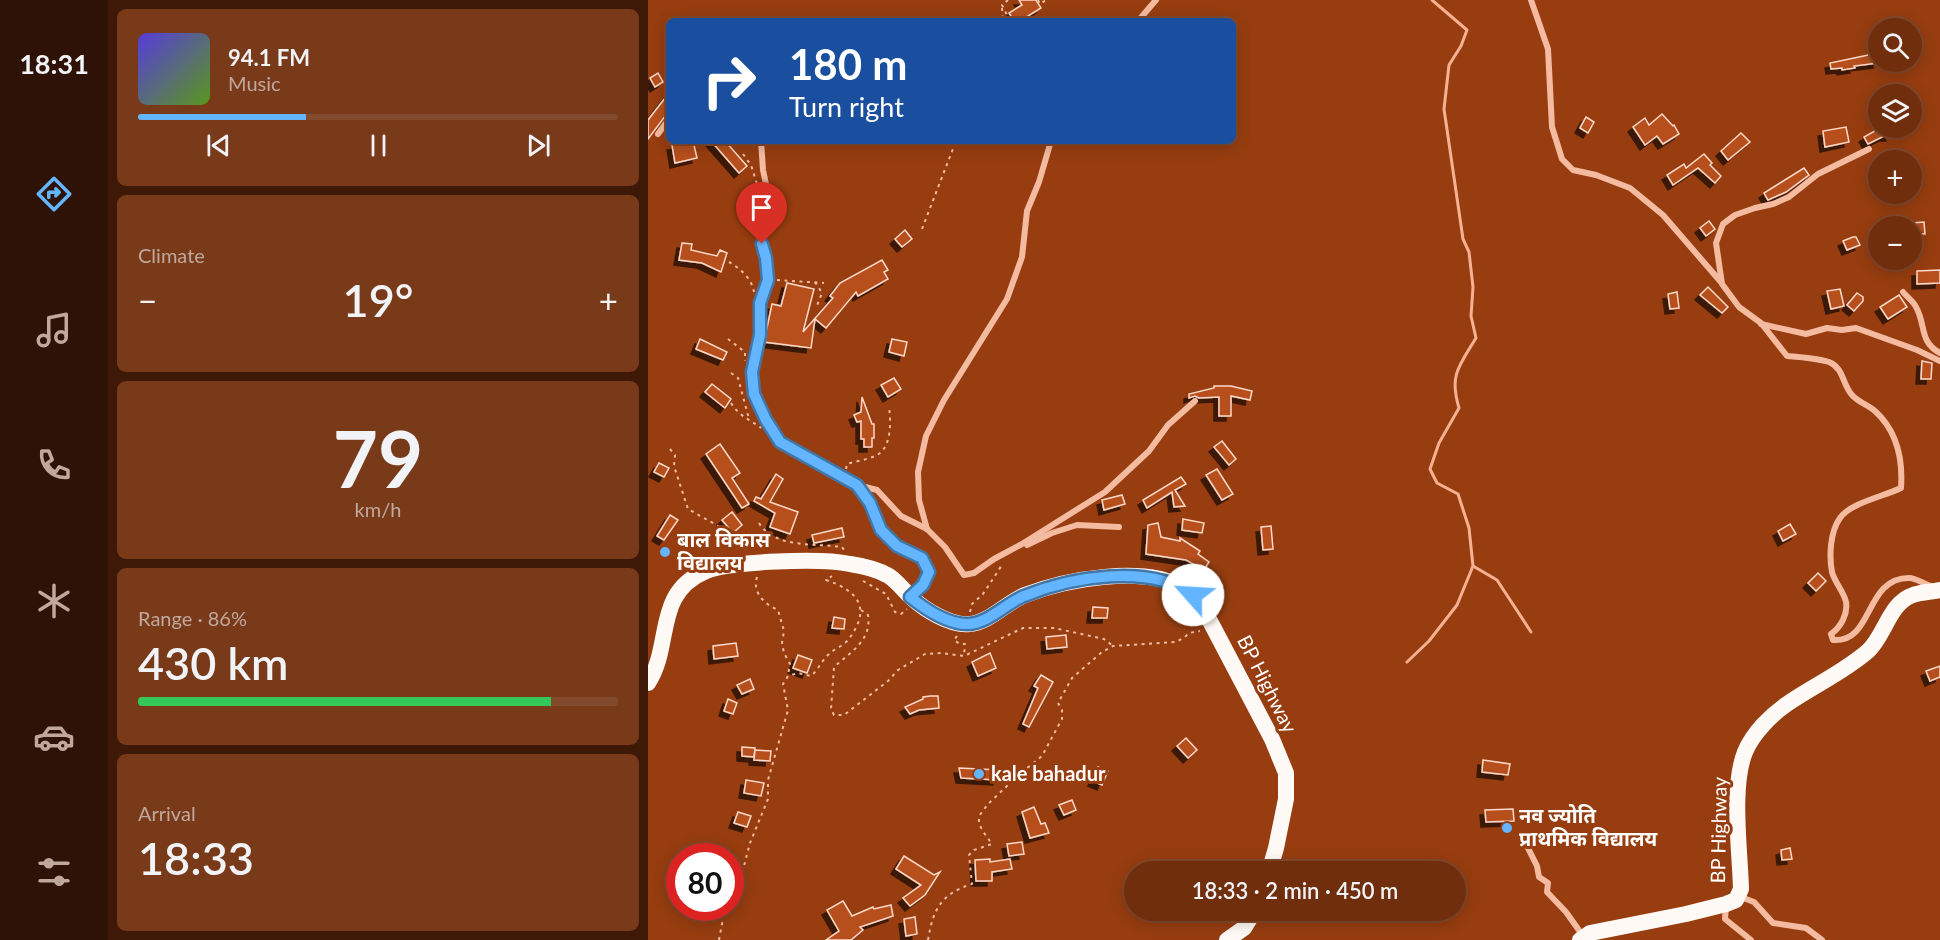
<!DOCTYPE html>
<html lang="en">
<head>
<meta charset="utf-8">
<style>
  body { margin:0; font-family:Lato,"Noto Sans Devanagari",sans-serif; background:#793a1a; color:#f1f3f6; height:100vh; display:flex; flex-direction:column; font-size:22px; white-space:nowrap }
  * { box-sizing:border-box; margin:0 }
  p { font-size:20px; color:#c0a89d }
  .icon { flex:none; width:33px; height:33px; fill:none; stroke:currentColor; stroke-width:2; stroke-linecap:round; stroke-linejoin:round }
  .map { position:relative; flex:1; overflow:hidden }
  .sheet { display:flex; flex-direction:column; gap:9px; padding:9px; background:#3e1907; width:540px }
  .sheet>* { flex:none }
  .guide { position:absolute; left:18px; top:18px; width:570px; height:126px; border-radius:9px; box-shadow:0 3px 15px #0003,0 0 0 2px #834a2d; background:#1a4fa0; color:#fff; overflow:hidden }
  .fabs { position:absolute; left:1220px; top:18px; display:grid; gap:12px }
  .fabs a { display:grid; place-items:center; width:54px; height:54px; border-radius:50%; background:#712e0c; box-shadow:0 3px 15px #0003,0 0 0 2px #834a2d; font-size:30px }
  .speed { position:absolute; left:18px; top:843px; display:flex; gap:12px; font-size:30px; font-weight:700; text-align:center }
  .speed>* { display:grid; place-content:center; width:78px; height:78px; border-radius:50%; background:#712e0c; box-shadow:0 3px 15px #0003,0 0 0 2px #834a2d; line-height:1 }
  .speed .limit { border:9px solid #d22; background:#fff; color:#111 }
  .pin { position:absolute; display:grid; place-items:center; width:51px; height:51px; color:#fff; margin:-62px -26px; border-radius:50% 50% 50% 0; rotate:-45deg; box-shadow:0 0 6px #0007 }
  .pin .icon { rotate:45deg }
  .me { position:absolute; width:66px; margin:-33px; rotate:296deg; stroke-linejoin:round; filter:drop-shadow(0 0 4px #0008) }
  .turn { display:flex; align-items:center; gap:21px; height:126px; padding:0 24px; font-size:27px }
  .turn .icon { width:78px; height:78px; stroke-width:2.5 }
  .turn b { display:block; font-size:42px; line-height:51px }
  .big { font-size:45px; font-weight:600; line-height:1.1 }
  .sheet .tile { flex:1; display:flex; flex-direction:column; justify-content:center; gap:9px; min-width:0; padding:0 21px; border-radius:9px; background:#793a1a }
  .sheet .dial { align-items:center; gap:0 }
  .dial b { font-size:78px; line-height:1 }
  .song { display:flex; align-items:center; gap:18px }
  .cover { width:72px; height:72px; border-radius:9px; background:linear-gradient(135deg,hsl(250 70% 55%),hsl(90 70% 35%)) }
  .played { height:6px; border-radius:3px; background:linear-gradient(90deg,#64b5ff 35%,#834a2d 35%) }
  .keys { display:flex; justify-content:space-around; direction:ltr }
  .heat { display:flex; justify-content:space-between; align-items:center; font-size:33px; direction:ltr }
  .charge { height:9px; border-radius:4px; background:linear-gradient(90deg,#34c759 86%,#834a2d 0) }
  .trip { position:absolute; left:476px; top:861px; width:342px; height:60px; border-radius:30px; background:#712e0c; box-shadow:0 3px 15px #0003,0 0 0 2px #834a2d; font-weight:600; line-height:60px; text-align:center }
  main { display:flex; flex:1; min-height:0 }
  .tab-bar { display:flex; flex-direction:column; width:108px; justify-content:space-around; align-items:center; background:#2d1205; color:#c0a89d }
  .tab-bar .icon { width:42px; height:42px }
  .tab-bar .current { color:#64b5ff }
  .tab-bar b { font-size:27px; color:#f1f3f6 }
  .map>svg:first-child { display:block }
</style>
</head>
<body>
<main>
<nav class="tab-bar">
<b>18:31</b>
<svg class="icon current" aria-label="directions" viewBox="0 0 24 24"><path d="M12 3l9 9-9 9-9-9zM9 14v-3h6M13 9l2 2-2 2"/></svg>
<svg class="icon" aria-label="music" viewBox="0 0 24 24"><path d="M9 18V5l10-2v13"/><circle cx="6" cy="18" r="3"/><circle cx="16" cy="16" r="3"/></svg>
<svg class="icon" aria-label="phone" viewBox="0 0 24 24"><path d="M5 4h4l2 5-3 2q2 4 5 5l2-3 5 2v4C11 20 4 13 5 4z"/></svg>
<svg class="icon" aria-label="climate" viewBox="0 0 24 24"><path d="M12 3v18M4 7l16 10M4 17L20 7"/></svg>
<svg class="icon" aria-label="car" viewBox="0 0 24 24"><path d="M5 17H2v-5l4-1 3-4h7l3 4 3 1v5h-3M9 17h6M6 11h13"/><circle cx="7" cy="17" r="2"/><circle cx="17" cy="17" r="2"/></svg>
<svg class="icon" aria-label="filters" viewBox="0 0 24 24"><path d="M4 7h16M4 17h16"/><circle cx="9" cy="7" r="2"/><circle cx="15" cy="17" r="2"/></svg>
</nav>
<section class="sheet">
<div class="tile">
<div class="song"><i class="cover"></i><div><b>94.1 FM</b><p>Music</p></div></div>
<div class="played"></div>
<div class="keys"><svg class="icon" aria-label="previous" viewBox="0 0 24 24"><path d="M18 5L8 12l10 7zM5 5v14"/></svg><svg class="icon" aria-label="pause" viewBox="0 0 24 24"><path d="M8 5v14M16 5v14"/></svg><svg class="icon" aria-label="next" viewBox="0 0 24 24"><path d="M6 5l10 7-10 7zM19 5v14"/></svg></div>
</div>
<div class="tile"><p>Climate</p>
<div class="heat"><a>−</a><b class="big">19°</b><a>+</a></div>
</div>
<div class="tile dial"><b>79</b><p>km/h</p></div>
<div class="tile"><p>Range · 86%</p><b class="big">430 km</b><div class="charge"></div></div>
<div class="tile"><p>Arrival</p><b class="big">18:33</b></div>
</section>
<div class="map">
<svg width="1292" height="940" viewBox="0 0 1292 940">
  <defs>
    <filter id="shadow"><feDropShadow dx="-5" dy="5" stdDeviation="0" flood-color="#0009"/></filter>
  </defs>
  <rect width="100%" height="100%" fill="#973d10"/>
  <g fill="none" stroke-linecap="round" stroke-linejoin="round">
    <g stroke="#f7b192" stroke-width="3">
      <path d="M825,566L849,580L883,632"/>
      <path d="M759,662L781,641L809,605L825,566L821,528L810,494L789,483L782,469L791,443L811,408C801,375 811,366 828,338L823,316L825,287L821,252L815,239L796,109L801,65L813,46L819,30L784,0"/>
    </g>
  </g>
  <g fill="#b74f1e" stroke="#fed9c9" stroke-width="1.5" filter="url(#shadow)">
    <path d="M371,0H388L393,8L372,21H366L361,13L374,5Z"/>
    <path d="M1230,53V63L1206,66L1207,68L1194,70V68L1183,69L1182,63Z"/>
    <path d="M10,73L15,82L7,87L2,78Z"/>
    <path d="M21,93V111L0,139V120Z"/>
    <path d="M1014,114L1025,126L1026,125L1031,134L1015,144L1009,136L997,145L985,127L997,118L1001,125Z"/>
    <path d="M938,117L946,122L940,133L932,128Z"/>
    <path d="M1198,127L1201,142L1177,147L1175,131Z"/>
    <path d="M1232,128H1238L1243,136H1236L1220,144L1216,137Z"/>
    <path d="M1093,133L1102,142L1080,160L1073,151Z"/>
    <path d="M45,141L49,158L27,163L24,145Z"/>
    <path d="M63,141H77L99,166L91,173Z"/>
    <path d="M1056,154L1064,163L1062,165L1073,176L1067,183L1050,168L1025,185L1019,175L1036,164L1038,168Z"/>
    <path d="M1156,168L1161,175L1138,192L1120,200L1116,193Z"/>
    <path d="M1061,221L1067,229L1058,236L1052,228Z"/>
    <path d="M1276,222L1277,234L1263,233V223Z"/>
    <path d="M257,230L264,239L254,247L247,239Z"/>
    <path d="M1205,237H1208L1212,245L1199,250L1195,241Z"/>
    <path d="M34,243L44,244L43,250L69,256L72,250L79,253L73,272L54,263L31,260Z"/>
    <path d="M234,260L240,270L236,272L240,279L210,296L208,292L178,328L167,319L163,348L116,342L124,304L133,306L139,283L166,289L155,332L185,298L182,296L192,283Z"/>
    <path d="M1292,270V283L1269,284V271Z"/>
    <path d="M1060,287L1080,307L1074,313L1052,295Z"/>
    <path d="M1192,289L1196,306L1183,309L1179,291Z"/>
    <path d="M1029,292L1031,308L1022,309L1020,294Z"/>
    <path d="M1209,293L1215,297V301L1206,311L1199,305Z"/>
    <path d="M1251,295L1259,307L1240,319L1232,307Z"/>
    <path d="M52,339L79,352L75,360L48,349Z"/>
    <path d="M244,339L259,342L256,356L241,352Z"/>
    <path d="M1274,361L1284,363L1283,379H1273Z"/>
    <path d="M246,378L253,389L240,397L233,385Z"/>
    <path d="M64,384L83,399L77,408L57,392Z"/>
    <path d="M566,386H583L604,391L602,400L583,396V416H571V397L551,398L547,396L541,398V394L566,388Z"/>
    <path d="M214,397L224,424H226V438H224V447H216V439H213V421L209,422L206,415L213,412Z"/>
    <path d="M574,441L588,459L581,465L566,447Z"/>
    <path d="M72,444L92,473L84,478L101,504L94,508L58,454Z"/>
    <path d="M11,463L21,468L16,477L6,472Z"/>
    <path d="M569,469L585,494L574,500L558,475Z"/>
    <path d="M128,474L135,479L122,502L150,512L142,534L122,527L127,513L106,501L108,497L113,499Z"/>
    <path d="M533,477L538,484L527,490L537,506L526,507L524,492L499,508L495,500Z"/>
    <path d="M474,495L477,504L456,510L454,500Z"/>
    <path d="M84,512L94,525L85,533L74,520Z"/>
    <path d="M22,515L30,520L16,540L9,536Z"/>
    <path d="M535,519L556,523L554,533L534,530Z"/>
    <path d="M510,523L513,537L532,541V538L552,551L550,554L561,562L556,570L538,560L498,554L500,525Z"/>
    <path d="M1142,524L1148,534L1135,541L1130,531Z"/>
    <path d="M623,526L625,549L615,550L613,527Z"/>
    <path d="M194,528L196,537L166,543L164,535Z"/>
    <path d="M1170,573L1178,581L1168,591L1160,583Z"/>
    <path d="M445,607L460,608L459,618H444Z"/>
    <path d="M186,617L197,619L196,629L184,628Z"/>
    <path d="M418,635L419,647L399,649L398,637Z"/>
    <path d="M88,643L90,656L66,659L65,646Z"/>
    <path d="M342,653L348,668L330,676L324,662Z"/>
    <path d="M150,655L164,660L159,673L145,668Z"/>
    <path d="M1292,666V677L1282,681L1278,671Z"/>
    <path d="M393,675L405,682L381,727L375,724L390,688L386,686Z"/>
    <path d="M102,679L106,689L94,694L89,685Z"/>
    <path d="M282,696H290L291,708L271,710L262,714L257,707L275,699V697Z"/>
    <path d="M80,699L89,703L85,714L76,711Z"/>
    <path d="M538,738L549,750L540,758L529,746Z"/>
    <path d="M94,747L107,748L106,757L94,756Z"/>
    <path d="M107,750L123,751L122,761L106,760Z"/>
    <path d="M835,760L862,764L860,775L834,772Z"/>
    <path d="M450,767L460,771L454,785L445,781Z"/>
    <path d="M311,768L351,770L350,780L313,778Z"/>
    <path d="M98,780L116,783L113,796L96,793Z"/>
    <path d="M424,800L428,810L416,815L411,805Z"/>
    <path d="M386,807L393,824L397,823L401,833L382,838L374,812Z"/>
    <path d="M865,809L866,821L838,822L837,810Z"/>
    <path d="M90,812L103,816L99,827L86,823Z"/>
    <path d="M374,842L376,854L361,856L359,844Z"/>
    <path d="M1142,848L1144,859L1134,860L1133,850Z"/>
    <path d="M256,856L286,875L292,872L277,895L262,906L255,898L273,885L248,869Z"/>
    <path d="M342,859V862L362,859L364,869L344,872V881H328L327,860Z"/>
    <path d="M195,901L204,916L225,907L226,909L243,905L245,916L212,927L215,930L203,940H178L191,931L179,910Z"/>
    <path d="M267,917L269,934L258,936L256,919Z"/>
  </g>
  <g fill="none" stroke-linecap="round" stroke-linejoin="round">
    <g stroke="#f4bba1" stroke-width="2" stroke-dasharray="3 4.5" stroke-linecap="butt">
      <path d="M360,0L354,5L362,21"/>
      <path d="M390,0L392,4L398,0"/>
      <path d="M354,8L355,21"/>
      <path d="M95,154L103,165L109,184"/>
      <path d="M274,229L308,141"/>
      <path d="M81,262C92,268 104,279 106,292"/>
      <path d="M129,280L176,283"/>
      <path d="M167,282L174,293L168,308"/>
      <path d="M80,339L97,352V361"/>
      <path d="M83,373L90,378L101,419"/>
      <path d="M83,403C91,416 101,419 113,428"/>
      <path d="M22,449L27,455L26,466L40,509L88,536L98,549"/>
      <path d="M198,469L199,464C208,461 218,460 227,456C244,449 243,422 241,407"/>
      <path d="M111,523C127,549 168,543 194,547L196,550"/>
      <path d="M109,577C104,592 116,604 130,610L136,631L134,643L136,653L142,664L140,675"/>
      <path d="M215,581L238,594L247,612L253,614L259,609"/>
      <path d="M213,610L220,615C224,640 203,652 186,667L183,709L186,715H196L240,681L250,670L277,654L293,653L316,656L375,628H406L456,639L465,646"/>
      <path d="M322,612L324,604L335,594L354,565"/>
      <path d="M309,636L306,640L312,644H317L316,656"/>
      <path d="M82,899L90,889L102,843L120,799V780L140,710L135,684L140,676L150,673L163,676C170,670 174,660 181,654C186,649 195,646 200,640C224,609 211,591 178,580L184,576"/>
      <path d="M71,940L77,908"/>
      <path d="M280,940C285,909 293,894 324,884L321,855L326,850L344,844L334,830L331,823V816L340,804L361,784L366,776L382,766L394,756L414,719V710L410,703L424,678L454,652L465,646L528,642L537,637L541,633L552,631"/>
    </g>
    <g stroke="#f4bba1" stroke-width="6">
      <path d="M883,0L900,49L904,127L914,159L925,170L948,175L982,188L1015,215L1072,281"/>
      <path d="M490,21L508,0"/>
      <path d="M10,134L21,119"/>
      <path d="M113,141L115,170L119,189L111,210L109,230L118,258L120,280L112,303V335L104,372L106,394L118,420L132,442L209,485L222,503L233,530L249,546L274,558L281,572L275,585L264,595"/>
      <path d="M1221,149L1170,174L1141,197L1125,204L1107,208L1087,215L1075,224L1068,243L1074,284L1091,307L1113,323L1139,356C1152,357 1168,358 1181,362C1196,368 1194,384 1204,395C1210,402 1220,405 1227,411C1249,431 1255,459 1253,488C1237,496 1202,503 1192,518C1182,532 1181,556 1184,572C1187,583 1196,592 1198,602C1200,614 1193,627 1183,634L1185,640C1226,643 1216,578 1261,578C1268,578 1276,584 1283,586"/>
      <path d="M1255,292C1259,297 1266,302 1268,307C1278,324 1271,342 1292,353"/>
      <path d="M1113,324L1158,334L1179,328L1194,330L1208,328L1269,350L1292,361"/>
      <path d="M209,485L229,490L253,516L279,529L297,547L316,575L326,573L346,559L374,544L457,492L501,451L520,425L547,401"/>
      <path d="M279,529L271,500L270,472L278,436L296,400L359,299L374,257L379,211L391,182L403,141"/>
      <path d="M379,545L404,533L429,525L471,527"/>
      <path d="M876,840L889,866L891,877L900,883L899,892L918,912L935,936"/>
      <path d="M1090,896L1106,902L1125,923L1158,928L1174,940"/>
      <path d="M1078,906L1077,919L1103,940"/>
    </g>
    <g stroke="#fffaf6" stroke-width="16">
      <path d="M0,683C25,645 5,593 58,571C83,561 174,558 202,564C216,566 229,569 241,576C250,582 256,591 264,598C277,610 303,626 321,624C341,623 359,602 377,595C419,579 495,565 537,588C544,592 548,598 553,604L624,739L638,773V799L628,848L621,872"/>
      <path d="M579,940L596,928L607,910"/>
      <path d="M932,940L942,933L1038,914L1078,904L1088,900L1093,889C1092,850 1083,787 1097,752C1105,733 1123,715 1139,704C1165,686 1196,672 1220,651C1237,636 1241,603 1265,595C1273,592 1283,592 1292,590"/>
    </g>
  </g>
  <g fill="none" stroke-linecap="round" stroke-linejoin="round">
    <g stroke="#4176a6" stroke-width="15">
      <path id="route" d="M114,244L118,258L120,280L112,303V335L104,372L106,394L118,420L132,442L209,485L222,503L233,530L249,546L274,558L281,572L275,585L262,597C277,609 300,624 319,624C340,624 358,603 376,596C423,577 502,563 545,595"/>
    </g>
    <use href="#route" stroke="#64b5ff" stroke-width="10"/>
  </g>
  <g fill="#64b5ff" stroke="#973d10" stroke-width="2">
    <circle cx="17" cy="552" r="6"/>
    <circle cx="331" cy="774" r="6"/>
    <circle cx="859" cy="828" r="6"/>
  </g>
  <g text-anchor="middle" stroke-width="6" stroke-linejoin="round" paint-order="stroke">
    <g font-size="20" font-weight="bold" fill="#fff" stroke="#973d10" text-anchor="start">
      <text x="29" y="547">बाल विकास<tspan x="29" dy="23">विद्यालय</tspan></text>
      <text x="343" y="781">kale bahadur</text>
      <text x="871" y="823">नव ज्योति<tspan x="871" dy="23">प्राथमिक विद्यालय</tspan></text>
    </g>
    <g font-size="20" fill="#fff" stroke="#973d10">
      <text transform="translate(619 684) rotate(63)" y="7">BP Highway</text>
      <text transform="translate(1071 830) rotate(-89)" y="7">BP Highway</text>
    </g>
  </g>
</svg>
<div class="fabs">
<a><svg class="icon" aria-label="search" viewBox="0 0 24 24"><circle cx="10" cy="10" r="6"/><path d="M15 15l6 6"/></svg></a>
<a><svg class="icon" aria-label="layers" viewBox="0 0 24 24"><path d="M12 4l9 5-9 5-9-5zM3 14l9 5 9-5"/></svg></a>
<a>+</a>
<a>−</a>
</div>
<div class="speed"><div class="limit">80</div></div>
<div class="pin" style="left:114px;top:244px;background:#d93025"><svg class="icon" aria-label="arrive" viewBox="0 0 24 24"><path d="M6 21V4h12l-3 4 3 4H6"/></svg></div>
<svg class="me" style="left:545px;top:595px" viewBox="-20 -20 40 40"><circle r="19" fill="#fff"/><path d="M0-13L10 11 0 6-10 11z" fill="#64b5ff"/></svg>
<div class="trip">18:33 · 2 min · 450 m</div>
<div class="guide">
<div class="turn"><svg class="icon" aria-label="right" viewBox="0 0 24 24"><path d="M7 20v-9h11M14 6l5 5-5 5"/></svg><div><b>180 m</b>Turn right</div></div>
</div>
</div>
</main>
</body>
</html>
